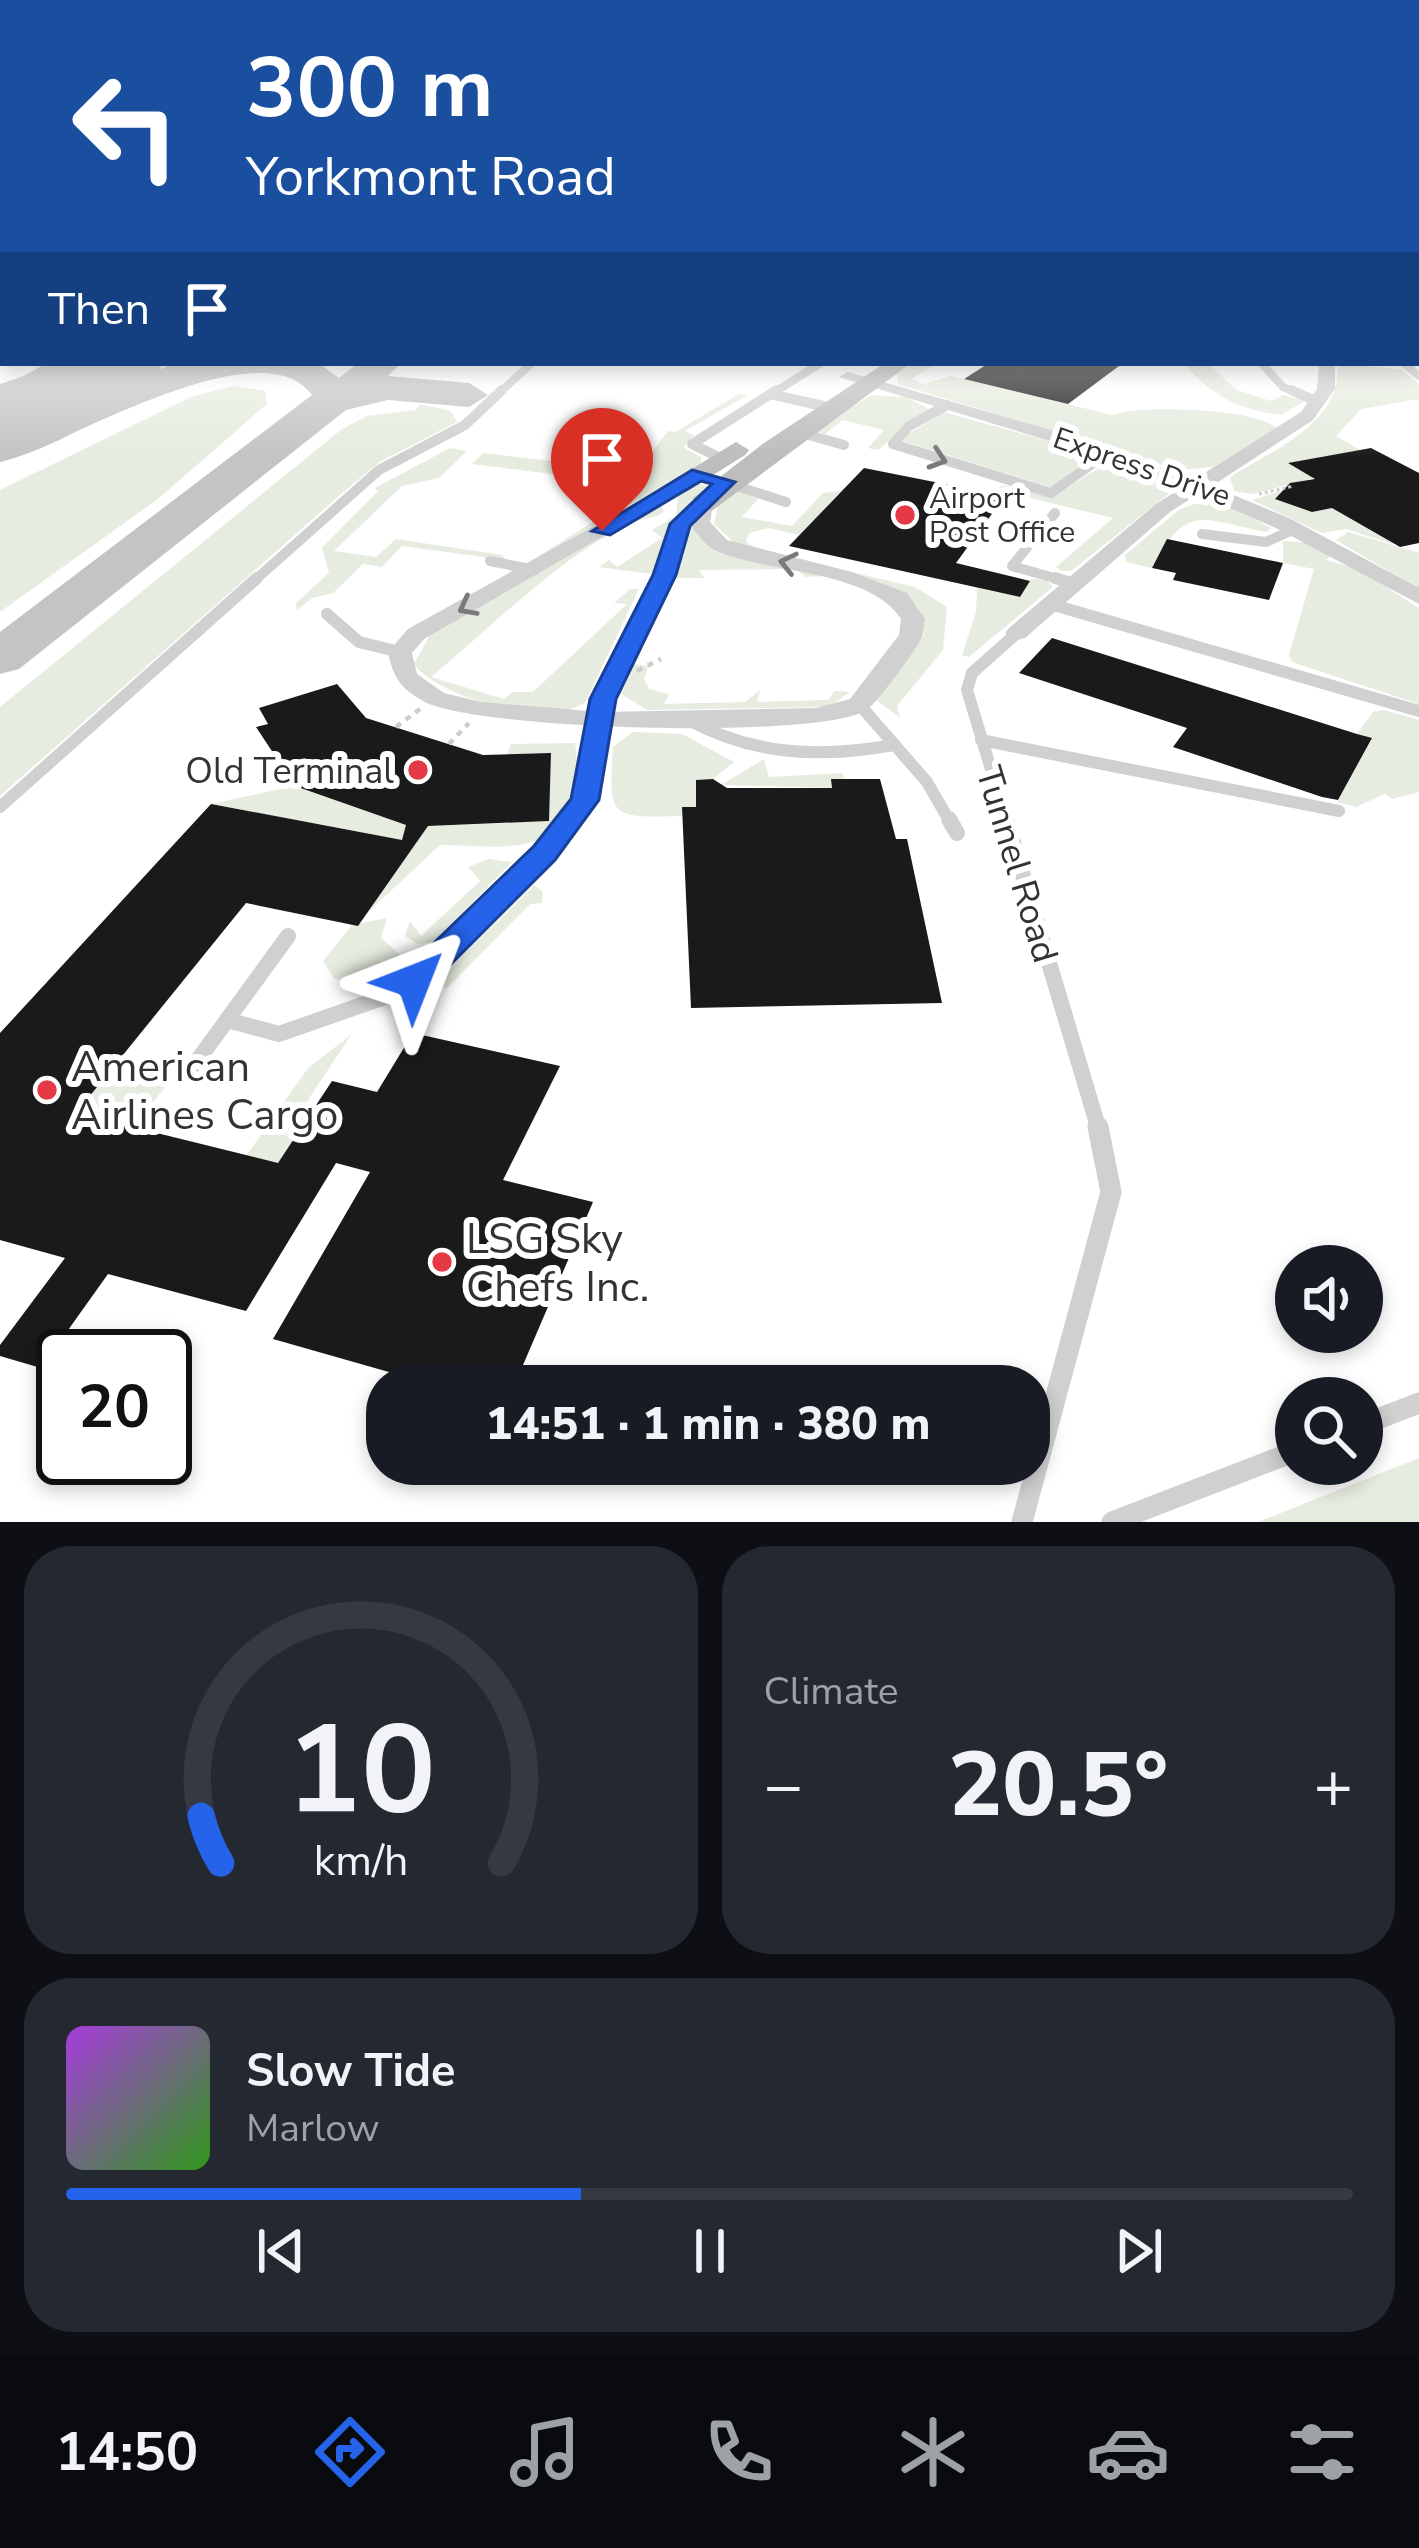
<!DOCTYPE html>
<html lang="en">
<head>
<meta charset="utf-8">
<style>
  body { margin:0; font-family:"Nunito Sans",sans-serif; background:#242831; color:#f1f3f6; height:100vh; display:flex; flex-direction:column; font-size:45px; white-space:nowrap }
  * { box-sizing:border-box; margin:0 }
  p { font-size:39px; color:#9ea1a6 }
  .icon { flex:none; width:66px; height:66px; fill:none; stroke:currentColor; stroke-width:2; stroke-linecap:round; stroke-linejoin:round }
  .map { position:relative; height:1522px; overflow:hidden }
  .drawer { display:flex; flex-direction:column; gap:24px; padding:24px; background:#0d0f14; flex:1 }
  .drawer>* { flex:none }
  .banner { position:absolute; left:0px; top:0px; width:1419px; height:366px; box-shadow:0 6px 18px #0003; background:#1a4fa0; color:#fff; overflow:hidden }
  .fabs { position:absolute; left:1275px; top:1245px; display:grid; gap:24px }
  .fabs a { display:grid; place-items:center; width:108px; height:108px; border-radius:50%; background:#171b24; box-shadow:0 6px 18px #0003; font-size:60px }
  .speed { position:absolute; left:36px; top:1329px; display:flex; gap:24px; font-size:60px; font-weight:700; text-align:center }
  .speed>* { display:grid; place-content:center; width:156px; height:156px; border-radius:50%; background:#171b24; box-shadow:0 6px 18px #0003; line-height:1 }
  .speed .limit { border:6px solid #111; border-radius:18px; background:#fff; color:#111 }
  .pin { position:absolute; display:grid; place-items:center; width:102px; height:102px; color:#fff; margin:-123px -51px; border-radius:50% 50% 50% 0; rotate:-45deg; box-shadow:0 0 12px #0007 }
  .pin .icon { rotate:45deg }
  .me { position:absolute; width:132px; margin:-66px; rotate:45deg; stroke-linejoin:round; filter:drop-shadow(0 0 9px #0008) }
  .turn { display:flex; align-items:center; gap:42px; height:252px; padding:0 48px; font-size:54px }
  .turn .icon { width:156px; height:156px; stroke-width:2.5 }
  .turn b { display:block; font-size:84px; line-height:102px }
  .then { display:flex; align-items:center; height:114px; padding:0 48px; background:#0003; gap:24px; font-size:45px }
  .big { font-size:90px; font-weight:800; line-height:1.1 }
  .drawer .widget { flex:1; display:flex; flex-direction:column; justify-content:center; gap:18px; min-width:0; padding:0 42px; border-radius:48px; background:#242831 }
  .drawer .dial { align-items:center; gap:0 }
  .dial svg { height:312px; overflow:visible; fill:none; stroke:#363941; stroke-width:7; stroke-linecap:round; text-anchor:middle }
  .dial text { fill:#f1f3f6; stroke:none }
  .song { display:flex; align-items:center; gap:36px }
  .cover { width:144px; height:144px; border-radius:18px; background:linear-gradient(135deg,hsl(280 70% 55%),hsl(110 70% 35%)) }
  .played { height:12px; border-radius:6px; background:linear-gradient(90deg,#2563eb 40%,#363941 40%) }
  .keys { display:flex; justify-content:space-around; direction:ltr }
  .heat { display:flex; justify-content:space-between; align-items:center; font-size:66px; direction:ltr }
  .drawer .tiles { flex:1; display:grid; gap:24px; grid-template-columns:1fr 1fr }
  .widget:last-child { grid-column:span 2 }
  .trip { position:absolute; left:366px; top:1365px; width:684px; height:120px; border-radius:48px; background:#171b24; box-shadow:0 6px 18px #0003; font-weight:800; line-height:120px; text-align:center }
  .dock { display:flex; height:192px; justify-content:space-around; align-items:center; background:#090b0e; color:#9ea1a6 }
  .dock .icon { width:84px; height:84px }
  .dock .on { color:#2563eb }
  .dock b { font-size:54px; color:#f1f3f6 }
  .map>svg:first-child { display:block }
</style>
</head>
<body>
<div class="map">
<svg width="1419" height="1522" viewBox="0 0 1419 1522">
  <rect width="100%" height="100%" fill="#fff"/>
  <g fill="#e6ecdf">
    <path d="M912,363H936L912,379L923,384L950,376L1113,415C1137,404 1261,409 1276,428L1213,467L1178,470L898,384L897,373Z"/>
    <path d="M1184,363H1207L1237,390L1271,401L1284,395L1305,401L1281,415C1239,410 1210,395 1184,363Z"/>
    <path d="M1338,363L1402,370L1419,384V399L1361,409L1336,436L1360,450L1290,463L1314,478L1253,494L1234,491L1230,477C1272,451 1342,423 1338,363Z"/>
    <path d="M234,386L265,391L267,404L158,499L0,612V490L193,396Z"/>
    <path d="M739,394L748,395L685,431L694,435L683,447L701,457V464L528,563L613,509L630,484L472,464L483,453L638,471L668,431L675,432Z"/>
    <path d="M872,395L906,397L929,409L878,450L868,448L884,430L843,420L825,434L812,430Z"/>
    <path d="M420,404L451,411L457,422L381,461L341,494L0,796V707L342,429L367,416L416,410Z"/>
    <path d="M944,412L1092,453L1093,459L1053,488L899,440Z"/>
    <path d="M450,448L467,451L439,478L402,486L334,551L376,557L396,539L502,555L506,560L402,546L382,567L363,564L333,593L312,598L297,610L296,603L329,573L322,548L378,491L375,488Z"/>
    <path d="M1109,462L1167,480L1171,492L1071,571H1061L1056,567L1113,518L997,490L1002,485L1052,497Z"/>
    <path d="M696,483L708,486L675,524L659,575L599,567L609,560L617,567L662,538L652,530L676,516L678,496Z"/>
    <path d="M1295,486L1395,545L1346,529L1322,533L1252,500Z"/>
    <path d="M734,490L758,499L742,517L792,526L823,493L841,491L800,535L768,528L749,533L746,542L762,551L915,587L947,607L943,650L897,706L900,718L875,699L924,635L917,606L882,583L741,549L714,524L718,505Z"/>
    <path d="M661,503L664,512C652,520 642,518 630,523C557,559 493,626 431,677L504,699L513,692H533L627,604L614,603L630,589H639L586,701C554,730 438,698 414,664L430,635Z"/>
    <path d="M1195,504L1228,505L1271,528L1266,532C1201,519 1187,502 1152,568L1126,562L1125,555L1180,509Z"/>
    <path d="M691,524L700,537L822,576L806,577L796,569L699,570L704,578H676L684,533Z"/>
    <path d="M1348,532L1419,553V589L1336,540Z"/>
    <path d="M1283,541L1314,543L1331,555L1326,560L1358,569L1419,608V704L1292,662L1289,655L1314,569L1283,563Z"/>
    <path d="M1031,579L1047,580L1053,587L969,657L962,655L976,612L977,588L1019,597Z"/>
    <path d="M634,664L648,666L644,679L649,689L669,694L664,704L745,702L760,690L757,702L828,700L835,691L850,692L828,707L647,710L621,694Z"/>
    <path d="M1384,710L1419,720V792L1392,799L1385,794L1356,807L1337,802L1372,739L1357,734L1373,712Z"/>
    <path d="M633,732L682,734L734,762L713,779L696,781V807H682V816C608,818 609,818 613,747Z"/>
    <path d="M575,743C582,778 566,835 525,844C498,849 467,845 440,845L366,914L416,843L211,804L295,786L411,827L548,821L551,754H507L511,744Z"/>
    <path d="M764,759L769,777L843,773L844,779L831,780L832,788L721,785Z"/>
    <path d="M488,859L512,862L435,941L418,944L405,936L410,921L421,936L480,881L468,867Z"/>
    <path d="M534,885L543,892L542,903L530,904L447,988L439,987L452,966Z"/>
    <path d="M387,918L381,938L405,959L406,967L369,985L334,979L323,961L352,925Z"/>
    <path d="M351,1035L304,1106L313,1109L278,1163L246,1156L308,1068Z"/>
    <path d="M113,1067L170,1081L133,1128L76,1113Z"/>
    <path d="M1419,1458V1522H1258Z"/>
  </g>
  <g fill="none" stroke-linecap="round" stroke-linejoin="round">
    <g fill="#c4c4c4" fill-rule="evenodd">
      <path d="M3,282V302L0,303V283Z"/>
      <path d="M63,363H118L112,371L0,409V384Z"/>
      <path d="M175,363H318L339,378L358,363H401L388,376L469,383L488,395L469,407L388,400L346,410L19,669L0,674V632L312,395C260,324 64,446 0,462V434Z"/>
    </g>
    <path fill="#c4c4c4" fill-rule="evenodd" d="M47,363H164C135,405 50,450 0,462V389Z"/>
  </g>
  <g fill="#1a1a1a">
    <path d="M989,363H1123L1068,404L964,379Z"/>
    <path d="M1371,448L1419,473V543L1400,547L1332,508L1312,512L1275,499L1290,483L1315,479L1288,463Z"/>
    <path d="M864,468L1005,496L956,563L1030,581L1020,597L789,546Z"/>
    <path d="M1167,539L1283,563L1269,600L1173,580L1176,573L1152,568Z"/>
    <path d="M1052,638L1357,734L1372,738L1338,800L1322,797L1173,747L1187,728L1019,673Z"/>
    <path d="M337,684L366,718L483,755L551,753L549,821L428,826L358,926L246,903L76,1113L278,1163L332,1081L377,1092L413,1033L560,1066L503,1180L593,1202L514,1386H438L273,1339L370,1172L336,1163L246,1311L108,1274L41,1368L0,1356V1345L65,1258L0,1240V1033L211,804L402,840L406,825L295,786L256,727L268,724L259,708Z"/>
    <path d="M713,779L727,788H832L831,779H880L896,839H907L942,1003L691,1008L682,807H696V780Z"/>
  </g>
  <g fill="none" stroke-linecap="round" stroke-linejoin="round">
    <path stroke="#cdcdcd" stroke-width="3" stroke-dasharray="3 3" stroke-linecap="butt" d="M1259,494L1294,486"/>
    <g stroke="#cdcdcd" stroke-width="4.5" stroke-dasharray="6 6" stroke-linecap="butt">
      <path d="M637,671L661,659"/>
      <path d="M396,727L420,709"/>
      <path d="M449,744L469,723"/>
    </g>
    <g stroke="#d0d0d0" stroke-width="8">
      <path d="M1261,363L1283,387L1298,393"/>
      <path d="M1404,363L1419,376"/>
      <path d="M499,393L532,363"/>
      <path d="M773,393L821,363"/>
    </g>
    <g stroke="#d0d0d0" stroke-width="10">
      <path d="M1291,390L1318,402"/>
      <path d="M770,394L832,408"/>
      <path d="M947,405L909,426L893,444L1051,493L1109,452"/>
      <path d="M798,432L844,445"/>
      <path d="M722,459L692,444L777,390"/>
      <path d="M730,484L786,502"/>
      <path d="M1055,513L1012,566L1065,581"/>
      <path d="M1202,534L1266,542L1297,528"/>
      <path d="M490,561L535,570"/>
      <path d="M254,581L379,470L465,425L502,390"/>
      <path d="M661,581L681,524L703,504"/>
    </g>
    <g stroke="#d0d0d0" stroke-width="12">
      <path d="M1055,578L1074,584"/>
      <path d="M1050,604L1419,711"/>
      <path d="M327,614L359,642L400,652"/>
      <path d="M859,704L927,782L950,822"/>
      <path d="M687,719C753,756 821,758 894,745"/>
      <path d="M981,740L1339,811"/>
      <path d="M0,807L257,578"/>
      <path d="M568,822L585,800L603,699L662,578"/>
      <path d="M1007,822L967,690L972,673L1017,633"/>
    </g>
    <g stroke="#d0d0d0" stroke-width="16">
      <path d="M949,819L957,833"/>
      <path d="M1006,819L1099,1130"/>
      <path d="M227,1020L279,1034L396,993L544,853L570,819"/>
      <path d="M195,1064L288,936"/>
    </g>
    <g stroke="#d0d0d0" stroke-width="21">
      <path d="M1362,1425L1419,1403"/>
      <path d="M1022,1522L1111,1192L1098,1127"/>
      <path d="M1112,1522L1296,1451"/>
    </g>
    <g fill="#d0d0d0" fill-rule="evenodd">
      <path d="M1319,363H1335V389L1313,420L1212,486L1291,519L1419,588V604L1276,528L1198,494L1170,512L1025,638L1017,640L1005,633L1009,628L1156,504L1181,488L1063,445L839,377L848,372L1076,437L1195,479L1301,412L1317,389Z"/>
      <path d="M677,480L684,482V490L424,639L412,653L417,674L444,693L481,702L601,712L816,708L850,699L899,635L901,619C869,569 766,574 715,550C705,546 696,532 689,523L693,504L703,498L713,504L710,522L727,540L852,572L907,593L925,619C924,622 923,634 922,637C917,649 877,703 867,710C819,740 474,730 423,701C400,688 393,677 388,652L408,629Z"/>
    </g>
    <g fill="#bdbdbd" fill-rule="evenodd">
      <path d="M885,363H911L713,510H693V498L764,443Z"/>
      <path d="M736,442L749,450L745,455L686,492L677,494L664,486Z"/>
    </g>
  </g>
  <defs><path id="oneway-chevron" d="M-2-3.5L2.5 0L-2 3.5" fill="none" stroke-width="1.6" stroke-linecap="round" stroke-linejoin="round" transform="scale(3)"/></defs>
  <g stroke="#7a7a7a">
    <use href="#oneway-chevron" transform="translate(938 459) rotate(18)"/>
    <use href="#oneway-chevron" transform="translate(788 563) rotate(-167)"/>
    <use href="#oneway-chevron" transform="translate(467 607) rotate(152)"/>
  </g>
  <linearGradient id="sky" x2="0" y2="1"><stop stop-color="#9ec6ea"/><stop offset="0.53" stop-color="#fff"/><stop offset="1" stop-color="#fff" stop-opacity="0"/></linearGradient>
  <rect width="1419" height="458" fill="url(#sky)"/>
  <path fill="#2563eb" stroke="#184099" stroke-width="3" d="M692,470L735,482L690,526L676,575L616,699L599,800L555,860L426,989H403L398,981L403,973L534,846L571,799L590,699L653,575L670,524L712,484L701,481L610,535L592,531Z"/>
  <g fill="#e63946" stroke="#fff" stroke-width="4.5">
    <circle cx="905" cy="515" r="12"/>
    <circle cx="418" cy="770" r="12"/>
    <circle cx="47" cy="1090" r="12"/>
    <circle cx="442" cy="1262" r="12"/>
  </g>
  <g text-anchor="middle" stroke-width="12" stroke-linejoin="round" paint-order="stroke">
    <g font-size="30" fill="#333" stroke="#fff">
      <text transform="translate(1142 467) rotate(19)" y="10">Express Drive</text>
    </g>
    <g font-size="30" fill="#333" stroke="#fff" text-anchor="start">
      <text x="929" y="508">Airport<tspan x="929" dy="34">Post Office</tspan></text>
    </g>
    <g font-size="36" fill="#333" stroke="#fff" text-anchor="end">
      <text x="394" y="783">Old Terminal</text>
    </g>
    <g font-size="36" fill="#333" stroke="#fff">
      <text transform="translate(1018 864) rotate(73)" y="13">Tunnel Road</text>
    </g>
    <g font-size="42" fill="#333" stroke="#fff" text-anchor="start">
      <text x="71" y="1081">American<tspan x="71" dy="48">Airlines Cargo</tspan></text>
      <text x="466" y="1253">LSG Sky<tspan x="466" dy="48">Chefs Inc.</tspan></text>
    </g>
  </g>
</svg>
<div class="fabs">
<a><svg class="icon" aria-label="sound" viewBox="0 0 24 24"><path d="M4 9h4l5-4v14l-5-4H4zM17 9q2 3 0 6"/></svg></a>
<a><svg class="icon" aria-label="search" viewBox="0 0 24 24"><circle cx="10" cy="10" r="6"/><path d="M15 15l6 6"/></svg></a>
</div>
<div class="speed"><div class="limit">20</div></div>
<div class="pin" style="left:602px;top:531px;background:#d93025"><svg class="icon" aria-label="arrive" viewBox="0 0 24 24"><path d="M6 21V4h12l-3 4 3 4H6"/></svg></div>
<svg class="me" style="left:414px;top:981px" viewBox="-20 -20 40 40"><path d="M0-17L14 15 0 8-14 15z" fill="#2563eb" stroke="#fff" stroke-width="4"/></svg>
<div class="trip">14:51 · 1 min · 380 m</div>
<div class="banner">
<div class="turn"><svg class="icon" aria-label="left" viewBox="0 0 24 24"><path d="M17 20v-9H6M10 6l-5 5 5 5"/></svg><div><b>300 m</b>Yorkmont Road</div></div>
<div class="then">Then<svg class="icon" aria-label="arrive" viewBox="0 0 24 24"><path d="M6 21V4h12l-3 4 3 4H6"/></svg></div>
</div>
</div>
<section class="drawer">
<div class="tiles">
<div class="widget dial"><svg viewBox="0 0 100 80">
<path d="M14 69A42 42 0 1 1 86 69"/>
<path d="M14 69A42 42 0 0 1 9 57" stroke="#2563eb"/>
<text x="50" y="56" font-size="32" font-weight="700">10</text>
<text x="50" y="72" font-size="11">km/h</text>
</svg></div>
<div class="widget"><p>Climate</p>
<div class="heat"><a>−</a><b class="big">20.5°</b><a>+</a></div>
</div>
<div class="widget">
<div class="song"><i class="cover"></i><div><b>Slow Tide</b><p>Marlow</p></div></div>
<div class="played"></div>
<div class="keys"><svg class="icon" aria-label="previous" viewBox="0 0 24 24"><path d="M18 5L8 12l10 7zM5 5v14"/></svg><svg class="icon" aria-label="pause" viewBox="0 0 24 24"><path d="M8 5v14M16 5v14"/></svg><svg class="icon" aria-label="next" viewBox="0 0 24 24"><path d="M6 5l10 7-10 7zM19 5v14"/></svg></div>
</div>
</div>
</section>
<nav class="dock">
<b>14:50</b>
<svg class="icon on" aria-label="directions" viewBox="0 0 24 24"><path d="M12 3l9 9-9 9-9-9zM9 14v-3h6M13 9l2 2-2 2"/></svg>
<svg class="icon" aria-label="music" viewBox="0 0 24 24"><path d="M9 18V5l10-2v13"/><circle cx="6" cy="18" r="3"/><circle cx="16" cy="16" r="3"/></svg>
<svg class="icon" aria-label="phone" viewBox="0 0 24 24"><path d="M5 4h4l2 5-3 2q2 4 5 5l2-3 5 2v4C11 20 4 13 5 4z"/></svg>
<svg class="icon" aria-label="climate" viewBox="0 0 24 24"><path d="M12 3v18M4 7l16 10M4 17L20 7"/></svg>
<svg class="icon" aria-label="car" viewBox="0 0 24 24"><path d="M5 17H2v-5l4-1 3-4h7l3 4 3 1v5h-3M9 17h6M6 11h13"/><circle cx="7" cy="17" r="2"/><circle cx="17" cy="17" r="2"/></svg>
<svg class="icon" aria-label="filters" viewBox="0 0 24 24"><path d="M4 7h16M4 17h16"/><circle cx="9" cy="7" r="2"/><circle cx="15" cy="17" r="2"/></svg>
</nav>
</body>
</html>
